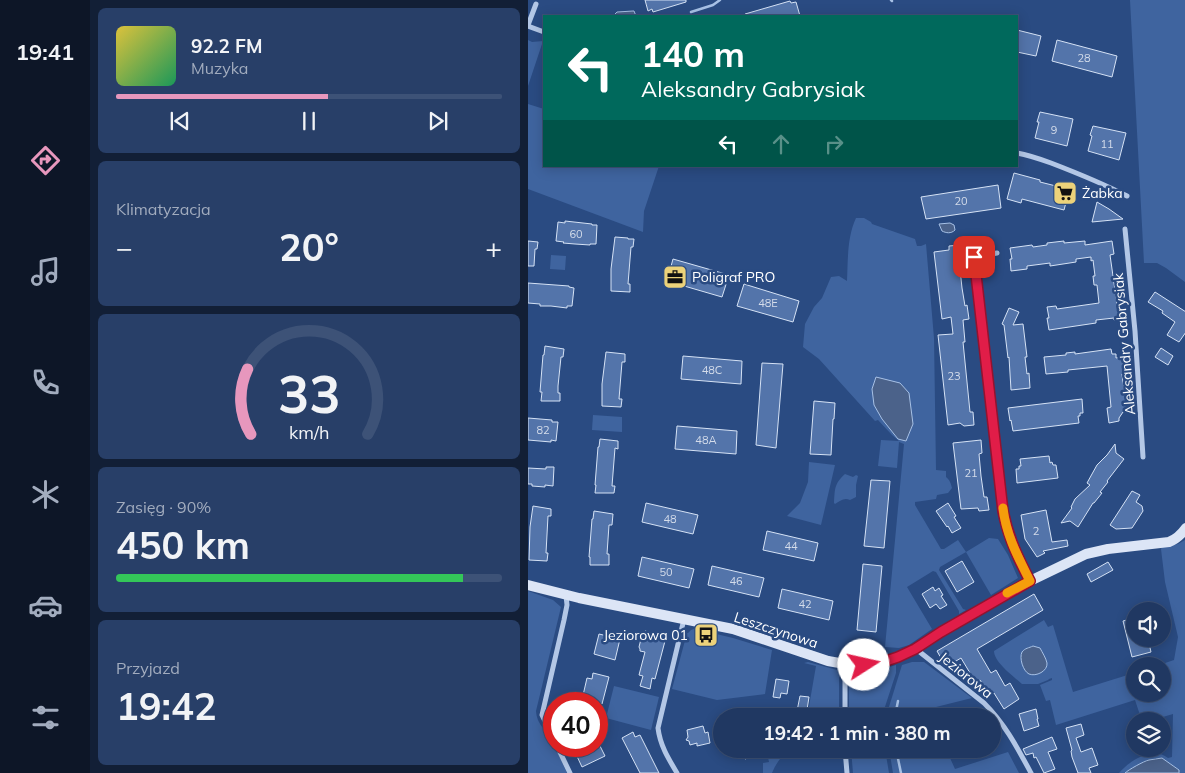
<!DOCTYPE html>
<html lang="pl">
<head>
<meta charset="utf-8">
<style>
  body { margin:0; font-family:Mulish,sans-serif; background:#283f68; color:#f1f3f6; height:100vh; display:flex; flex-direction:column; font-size:19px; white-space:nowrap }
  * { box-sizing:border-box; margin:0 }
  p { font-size:16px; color:#a2acbe }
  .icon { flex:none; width:28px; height:28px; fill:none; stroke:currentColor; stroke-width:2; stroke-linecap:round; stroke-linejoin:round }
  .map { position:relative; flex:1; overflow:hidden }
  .panel { display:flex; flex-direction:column; gap:8px; padding:8px; background:#121f36; width:438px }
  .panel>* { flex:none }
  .guide { position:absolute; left:15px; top:15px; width:475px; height:152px; border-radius:0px; box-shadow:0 2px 12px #0003,0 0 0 1px #3d5277; background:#00695c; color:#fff; overflow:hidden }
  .buttons { position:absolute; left:598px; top:602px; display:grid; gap:10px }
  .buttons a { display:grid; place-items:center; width:45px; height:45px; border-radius:50%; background:#203862; box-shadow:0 2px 12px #0003,0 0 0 1px #3d5277; font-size:25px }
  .speed { position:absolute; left:15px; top:692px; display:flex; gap:10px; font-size:25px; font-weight:700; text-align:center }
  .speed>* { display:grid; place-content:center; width:65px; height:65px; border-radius:50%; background:#203862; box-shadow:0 2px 12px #0003,0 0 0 1px #3d5277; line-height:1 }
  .speed .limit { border:8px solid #d22; background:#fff; color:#111 }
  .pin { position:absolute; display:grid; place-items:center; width:42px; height:42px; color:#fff; margin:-21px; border-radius:10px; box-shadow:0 2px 8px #0006 }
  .me { position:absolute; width:55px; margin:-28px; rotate:80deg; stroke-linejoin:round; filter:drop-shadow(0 0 4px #0008) }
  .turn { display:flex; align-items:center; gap:18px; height:105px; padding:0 15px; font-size:22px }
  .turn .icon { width:65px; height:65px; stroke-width:2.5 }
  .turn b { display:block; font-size:35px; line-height:42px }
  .lanes { display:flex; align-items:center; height:48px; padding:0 15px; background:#0003; justify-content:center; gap:25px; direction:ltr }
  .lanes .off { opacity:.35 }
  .big { font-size:38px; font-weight:700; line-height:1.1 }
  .panel .card { flex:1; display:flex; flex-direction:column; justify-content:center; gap:8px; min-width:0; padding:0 18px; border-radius:8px; background:#283f68 }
  .panel .dial { align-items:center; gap:0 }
  .dial svg { height:130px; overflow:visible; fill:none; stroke:#3d5277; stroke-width:7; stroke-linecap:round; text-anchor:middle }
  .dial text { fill:#f1f3f6; stroke:none }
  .song { display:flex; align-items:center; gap:15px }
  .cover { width:60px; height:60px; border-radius:8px; background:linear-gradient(135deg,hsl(50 70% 55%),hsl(150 70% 35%)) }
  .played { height:5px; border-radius:2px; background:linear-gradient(90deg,#e797bd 55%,#3d5277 55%) }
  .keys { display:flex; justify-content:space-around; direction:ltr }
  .heat { display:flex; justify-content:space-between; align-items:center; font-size:28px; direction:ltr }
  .charge { height:8px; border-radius:4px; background:linear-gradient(90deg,#34c759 90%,#3d5277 0) }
  .trip { position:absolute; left:185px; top:708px; width:288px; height:50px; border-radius:25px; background:#203862; box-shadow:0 2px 12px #0003,0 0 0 1px #3d5277; font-weight:700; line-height:50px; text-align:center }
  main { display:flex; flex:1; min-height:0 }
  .dock { display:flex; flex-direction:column; width:90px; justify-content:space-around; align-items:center; background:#0d1627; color:#a2acbe }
  .dock .icon { width:35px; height:35px }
  .dock .current { color:#e797bd }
  .dock b { font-size:22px; color:#f1f3f6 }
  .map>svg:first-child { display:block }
</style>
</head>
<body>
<main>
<nav class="dock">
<b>19:41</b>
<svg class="icon current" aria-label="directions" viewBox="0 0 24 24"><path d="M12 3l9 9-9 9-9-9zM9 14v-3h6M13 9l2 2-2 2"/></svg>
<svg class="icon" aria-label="music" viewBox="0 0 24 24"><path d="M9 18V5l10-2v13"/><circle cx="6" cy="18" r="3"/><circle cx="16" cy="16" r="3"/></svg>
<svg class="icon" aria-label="phone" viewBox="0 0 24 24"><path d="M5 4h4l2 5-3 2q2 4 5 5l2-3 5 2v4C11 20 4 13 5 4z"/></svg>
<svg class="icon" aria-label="climate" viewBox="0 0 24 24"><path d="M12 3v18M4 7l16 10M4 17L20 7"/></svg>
<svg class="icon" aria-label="car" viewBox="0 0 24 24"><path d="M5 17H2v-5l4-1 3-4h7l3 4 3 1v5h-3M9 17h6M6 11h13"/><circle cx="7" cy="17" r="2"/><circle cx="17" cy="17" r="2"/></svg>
<svg class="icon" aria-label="filters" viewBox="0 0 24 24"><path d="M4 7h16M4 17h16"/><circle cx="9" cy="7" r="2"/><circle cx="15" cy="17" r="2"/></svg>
</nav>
<section class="panel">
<div class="card">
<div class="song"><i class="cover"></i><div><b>92.2 FM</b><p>Muzyka</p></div></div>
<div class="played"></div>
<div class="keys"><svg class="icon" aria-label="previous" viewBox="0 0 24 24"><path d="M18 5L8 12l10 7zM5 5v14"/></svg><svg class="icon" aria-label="pause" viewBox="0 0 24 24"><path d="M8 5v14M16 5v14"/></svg><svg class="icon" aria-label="next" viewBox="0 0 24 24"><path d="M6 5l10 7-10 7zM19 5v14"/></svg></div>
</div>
<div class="card"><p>Klimatyzacja</p>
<div class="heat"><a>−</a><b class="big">20°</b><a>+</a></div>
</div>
<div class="card dial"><svg viewBox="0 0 100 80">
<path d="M14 69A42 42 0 1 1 86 69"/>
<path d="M14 69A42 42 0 0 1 12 29" stroke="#e797bd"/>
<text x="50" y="56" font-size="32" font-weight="700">33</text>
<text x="50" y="72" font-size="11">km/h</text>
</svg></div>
<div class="card"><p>Zasięg · 90%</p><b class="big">450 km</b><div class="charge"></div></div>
<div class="card"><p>Przyjazd</p><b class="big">19:42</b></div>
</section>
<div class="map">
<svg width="658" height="773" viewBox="0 0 658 773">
  <rect width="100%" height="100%" fill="#2a4b82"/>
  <g fill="#3f649f">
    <path d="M602,0H657V282L638,268L629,263H616Z"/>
    <path d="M0,40L4,42L15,41L0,86Z"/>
    <path d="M0,104L16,109V166H131L116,211L115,232L0,189Z"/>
    <path d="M328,218H336L343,222L344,224L387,239L389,246H393L398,244L406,338L408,470L418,471V477C422,480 423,484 424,488L420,493L409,495L408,499L387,502V505L413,549H416L430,540L438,552L461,538L470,539L480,555L490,578L463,595L438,552L412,567L411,570L435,609L438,610L431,614V611L408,572L405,571L379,587L404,629L381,645L371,648L357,647L376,444L371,442L369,468L350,466L353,440L371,441L364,435L350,420L347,421L291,359L275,347L277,324L286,307L294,298L303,277L311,276L319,281C320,260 319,237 328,218Z"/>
    <path d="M23,255L38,256L37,270L22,269Z"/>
    <path d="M65,415L94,417V432L64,430Z"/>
    <path d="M281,462L307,465L293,525L259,516L272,503L280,482Z"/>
    <path d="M317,474L325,477L328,475L330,476L328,485V497L322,500C316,497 312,501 307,504L306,503C307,489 306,484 317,474Z"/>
    <path d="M657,540V773H651V770C633,756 631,755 611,765C606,768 601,769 597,773H591C601,761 625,746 640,758L644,757L645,714L621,721H614L607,700L528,725L522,700L518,701L512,685L524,680V678L521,679L520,680L510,684H494C485,676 466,662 466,651L516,620L520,627L525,625L545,692L606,673V694H634V666H628L646,660L650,637L637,582L633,549L634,547L650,544Z"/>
    <path d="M0,591L25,600L33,607L8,711C9,725 17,728 23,739C29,750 34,762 39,773H0Z"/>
    <path d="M166,629L175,631V635L183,636L184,633L205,638L244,650L237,694L189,700L144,689L159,633H160L163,630Z"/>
    <path d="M280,662L309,670L311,676V716H281L282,712H280L288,666L276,663Z"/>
    <path d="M384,662H396L444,698L372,716H359L360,710L374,665Z"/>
    <path d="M368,665V673L354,716H321V671L351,670Z"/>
    <path d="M86,686L131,697L123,730L78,718Z"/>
    <path d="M238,749H263C254,755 248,763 244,773H235V763L241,762Z"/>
    <path d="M280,749H312V756C301,754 289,754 280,749Z"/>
    <path d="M323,749H357L361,773H325Z"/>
    <path d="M361,749H418L427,769L480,752L491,773H365Z"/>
  </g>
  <g fill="#4b628a" stroke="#a7c1e6">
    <path d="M105,11H106L108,16H89L87,14L89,12Z"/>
    <path d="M422,223L426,225L427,230C423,234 418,233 414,231L411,224Z"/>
    <path d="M348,377L372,383L381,393L385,424L378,441L370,439L354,419L346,405L344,389Z"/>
    <path d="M505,646L512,648C514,652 518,658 519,663C520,671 508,677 501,674C495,671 491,658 494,652C497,648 501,648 505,646Z"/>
    <path d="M634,758L651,770V773H597C600,770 616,761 621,760C625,759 630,759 634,758Z"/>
  </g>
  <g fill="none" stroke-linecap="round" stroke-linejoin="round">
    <g stroke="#a7c1e6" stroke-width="2.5">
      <path d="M363,0L364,1"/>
      <path d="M163,12L185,5L192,0"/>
      <path d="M367,716L370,701"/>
      <path d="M368,749L373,773"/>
    </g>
  </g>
  <g fill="#5374aa" stroke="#d5e2f5">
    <path d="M117,0H158V2L125,12L124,9L120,11Z"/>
    <path d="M262,1L263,3L268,2L272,16H217V14Z"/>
    <path d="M489,30L513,36L508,56L489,52Z"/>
    <path d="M529,40L589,56L584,77L524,61Z"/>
    <path d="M512,112L545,119L539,146L507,138L511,122H509Z"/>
    <path d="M565,126L598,133L591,160L560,151L564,136L562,135Z"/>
    <path d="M486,173L512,180V182L528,186L527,188L541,191L536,210L494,199L493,203L479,199Z"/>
    <path d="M470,185L473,208L398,219L393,197Z"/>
    <path d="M569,202L581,209L595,219L564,222Z"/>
    <path d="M37,221L64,224V225H69L68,244H62V245L47,244L35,243L36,242L28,241L30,222L37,223Z"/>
    <path d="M87,237L100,238V239H106L105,247H103L100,284H102V292L83,291V269Z"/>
    <path d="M0,241L10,242L9,249H7L6,266H0Z"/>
    <path d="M536,241V243L557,241V245L584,241L586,254L582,255L589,304H591L593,319L586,320V318L568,320V323L521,330L519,318H521L519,307L528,306L529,309L571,303L569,285H566L565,276H567L565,260L563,261V257L548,259V262L522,266V263L499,266V269L483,271L482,259H484L482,248L504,245L505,247L519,245V243Z"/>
    <path d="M432,245L434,258L431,259L434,288L437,306L439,305L441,319L435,320L437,342H435L442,412H445L446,425L436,426L432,423L420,425L410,335L425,334L423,317L414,319L406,252L421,250V246Z"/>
    <path d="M145,259L201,275L194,297L139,281Z"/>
    <path d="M0,283L41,286V287L46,288L44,306H39V308L23,306H12V304L0,303Z"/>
    <path d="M216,284L271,301L265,322L209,306Z"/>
    <path d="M627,292L658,312V332L651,342L639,335L647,322L634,313L635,311L620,302Z"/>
    <path d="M481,308L491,312L485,325L495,324L499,357H497L499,374L501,373L502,388L483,390L481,357L480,358L476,325L474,324Z"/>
    <path d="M17,346L36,349L35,357H33L30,386V393H32V401H13L14,392H12L15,355H16Z"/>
    <path d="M633,348L645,356L640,365L627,357Z"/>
    <path d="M583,349L584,354H588V358L594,357L596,373L594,374L595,382L600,411L595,412L591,418V421L581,423L579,408L583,407L579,366L540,370V372L518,374L516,357L538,355V353L547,352V354Z"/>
    <path d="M78,352L97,354V362H94L91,399H94L93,407L74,406V384Z"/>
    <path d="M155,356L214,361L213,384L153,379Z"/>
    <path d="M234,363L255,364L248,448L228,445Z"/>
    <path d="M554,399L555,413H552V416H550L551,423L485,431L483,420L482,421L480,408Z"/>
    <path d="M286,401L307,403L306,419H305L303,455L282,454Z"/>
    <path d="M0,418L24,420V422H30L28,441L23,440V442L0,440Z"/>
    <path d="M149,426L209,431L208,454L147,449Z"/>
    <path d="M72,439L90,441V449L87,448L84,486H87L86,493H67L68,485H67L70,447H71Z"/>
    <path d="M453,440L454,453L451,454L453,476L456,497H459L461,510L451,511L450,508L433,509L425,443Z"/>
    <path d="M587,444L588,453L596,459L579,481L580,482L572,492L574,493L566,503H565L550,527L542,521L533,523L544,508L543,507L547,499L562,485L559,483L569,465L579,455Z"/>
    <path d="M521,456L522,463L524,462L525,465H528L530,478L489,483L488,469H491V466H493L492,459Z"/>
    <path d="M18,467H26L25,486L17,485V487L4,486V484H0V468L18,469Z"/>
    <path d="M343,480L362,481L356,548L336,546Z"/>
    <path d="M604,491L612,495L608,502L614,506L615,511L604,528L588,529L582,525Z"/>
    <path d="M118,503L170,515L165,534L114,522Z"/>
    <path d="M420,503L428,516L426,517L433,528L424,533L420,526L419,527L408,511Z"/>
    <path d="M5,506L23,509V516H20L18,553H20L19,561L1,560L2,527Z"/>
    <path d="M518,510L524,542L539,540L540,546L515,551L517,553L509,557L497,539L493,515Z"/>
    <path d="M66,511L85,514L84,525H81L79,554H81V565H62V557H61L64,519H65Z"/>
    <path d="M239,531L290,543L286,561L235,550Z"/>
    <path d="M114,557L166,569L161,588L110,576Z"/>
    <path d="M434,561L446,582L429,592L417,571Z"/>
    <path d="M580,562L585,570L563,582L559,574Z"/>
    <path d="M335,564L354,566L348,632L329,630Z"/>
    <path d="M184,566L236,578L231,597L180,585Z"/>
    <path d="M405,587L407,591L411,588L415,595L413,596L419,605L412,609L408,604L402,608L394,594Z"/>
    <path d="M254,589L305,601L301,620L250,608Z"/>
    <path d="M506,594L515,610L449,649L463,673L468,670L477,686L482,683L491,699L476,709L466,693L462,696L452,680L448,683L433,658L418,667L409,651Z"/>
    <path d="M606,618V639H620L623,652L604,657L595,621Z"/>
    <path d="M117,631L131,635L130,639L137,641L127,679L124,678L122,689L112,686L115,676L111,675L117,652L112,651V649L111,647L113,639L115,638Z"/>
    <path d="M71,634L92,639L87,660L66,654Z"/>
    <path d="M65,673L81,677L74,704H53L59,678L64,679Z"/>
    <path d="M248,679L261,681L259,694L253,693L252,698L245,697Z"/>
    <path d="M272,696L281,697L278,716H268Z"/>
    <path d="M508,709L510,719H509L511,726L496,731L491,714Z"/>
    <path d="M553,724L556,735L548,738L553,752L564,748L570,765L561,768L563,773H550L544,757L543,751L544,750L538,728Z"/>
    <path d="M175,726L177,733L180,732L182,743L169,746V743L162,745L161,741L158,740L160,737L159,730Z"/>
    <path d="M105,732L107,737L112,735L131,773H112L94,738Z"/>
    <path d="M524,737L529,749L520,752L527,769L516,773L508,757L506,758L505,753L498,755L495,749Z"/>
    <path d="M59,746H72L77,756L54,767L47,752Z"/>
    <path d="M214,749H227L229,755L217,759Z"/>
  </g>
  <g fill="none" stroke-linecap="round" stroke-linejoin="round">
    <g stroke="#b3c7e6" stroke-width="5">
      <path d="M0,25L8,4"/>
      <path d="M0,26L16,32"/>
      <path d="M489,153C500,155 512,159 523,163C549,173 574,183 599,196"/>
      <path d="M597,229L607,331L615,457"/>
      <path d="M469,253L446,257L475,511C480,536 490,558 502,581"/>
      <path d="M388,649L456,703C477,724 489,747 503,773"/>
      <path d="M317,716V664"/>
      <path d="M26,740L14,715L36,620L39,605L38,595"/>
      <path d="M29,746L42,773"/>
      <path d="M317,749L319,773"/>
      <path d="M149,773C140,758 132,745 130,728L156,619"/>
    </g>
    <path stroke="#dce5f6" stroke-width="10" d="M0,585L51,598L205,629L300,661L317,664L336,665L361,660L370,657L387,649L413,632L502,581L558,554L580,549L641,542C649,539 653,535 658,528"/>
  </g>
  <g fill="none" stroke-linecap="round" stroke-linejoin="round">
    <g stroke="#92132f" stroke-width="12">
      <path id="route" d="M336,665L361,660L370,657L387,649L413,632L502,581C490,558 480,537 475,511L446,257"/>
    </g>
    <use href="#route" stroke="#e11d48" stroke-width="9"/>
    <path stroke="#f59e0b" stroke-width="9" d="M475,508C478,535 490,557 502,581L479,593"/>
  </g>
  <defs>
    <g id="supermarket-square" transform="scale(1.25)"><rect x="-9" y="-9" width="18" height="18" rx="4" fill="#ecd27a" stroke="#2a4b82"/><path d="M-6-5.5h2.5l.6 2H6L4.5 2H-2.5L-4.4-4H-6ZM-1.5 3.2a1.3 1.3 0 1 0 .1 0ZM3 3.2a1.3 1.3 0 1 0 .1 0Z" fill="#111"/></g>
    <g id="office-square" transform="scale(1.25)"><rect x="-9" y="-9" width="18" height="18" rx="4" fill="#ecd27a" stroke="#2a4b82"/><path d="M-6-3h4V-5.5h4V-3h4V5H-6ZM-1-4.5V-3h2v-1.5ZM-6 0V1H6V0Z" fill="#111"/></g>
    <g id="bus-square" transform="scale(1.25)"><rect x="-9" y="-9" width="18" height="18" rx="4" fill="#ecd27a" stroke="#2a4b82"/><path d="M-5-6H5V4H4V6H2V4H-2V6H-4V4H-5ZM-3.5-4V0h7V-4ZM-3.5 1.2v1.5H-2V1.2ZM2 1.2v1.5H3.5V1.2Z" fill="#111"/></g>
  </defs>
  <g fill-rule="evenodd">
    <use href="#supermarket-square" x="537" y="193"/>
    <use href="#office-square" x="147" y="277"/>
    <use href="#bus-square" x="178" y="635"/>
  </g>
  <g text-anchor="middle" stroke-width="5" stroke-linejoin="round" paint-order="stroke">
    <g font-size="11" fill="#d4dcea">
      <text x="556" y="62">28</text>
      <text x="526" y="134">9</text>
      <text x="579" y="148">11</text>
      <text x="433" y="205">20</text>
      <text x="48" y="238">60</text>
      <text x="240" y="307">48E</text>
      <text x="184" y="374">48C</text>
      <text x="426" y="380">23</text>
      <text x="15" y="434">82</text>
      <text x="178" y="444">48A</text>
      <text x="443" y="477">21</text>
      <text x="142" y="523">48</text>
      <text x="508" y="535">2</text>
      <text x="263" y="550">44</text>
      <text x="138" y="576">50</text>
      <text x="208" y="585">46</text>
      <text x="277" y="608">42</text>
    </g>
    <g font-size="14" fill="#fff" stroke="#2a4b82" text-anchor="start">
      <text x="554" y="198">Żabka</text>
      <text x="164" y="282">Poligraf PRO</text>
      <text x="160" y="640" text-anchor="end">Jeziorowa 01</text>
    </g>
    <g font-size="14" fill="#fff" stroke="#2a4b82">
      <text transform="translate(596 344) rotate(-95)" y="5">Aleksandry Gabrysiak</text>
      <text transform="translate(248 630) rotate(18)" y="5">Leszczynowa</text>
      <text transform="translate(438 675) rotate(39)" y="5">Jeziorowa</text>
    </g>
  </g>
</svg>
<div class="buttons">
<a><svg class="icon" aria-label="sound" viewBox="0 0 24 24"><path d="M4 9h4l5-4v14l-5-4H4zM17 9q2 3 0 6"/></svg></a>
<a><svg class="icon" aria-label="search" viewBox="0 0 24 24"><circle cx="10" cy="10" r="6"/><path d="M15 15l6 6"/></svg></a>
<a><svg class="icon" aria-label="layers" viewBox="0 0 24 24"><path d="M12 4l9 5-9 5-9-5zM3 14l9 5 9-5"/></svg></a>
</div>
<div class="speed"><div class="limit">40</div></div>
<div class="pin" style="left:446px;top:257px;background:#d93025"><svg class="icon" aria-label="arrive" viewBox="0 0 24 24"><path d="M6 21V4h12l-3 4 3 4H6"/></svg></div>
<svg class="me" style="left:336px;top:665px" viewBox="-20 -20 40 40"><circle r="19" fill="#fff"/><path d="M0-13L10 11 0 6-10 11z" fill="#e11d48"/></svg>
<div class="trip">19:42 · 1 min · 380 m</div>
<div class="guide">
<div class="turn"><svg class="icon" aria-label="left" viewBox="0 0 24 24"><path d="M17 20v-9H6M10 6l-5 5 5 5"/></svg><div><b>140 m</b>Aleksandry Gabrysiak</div></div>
<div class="lanes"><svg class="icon" aria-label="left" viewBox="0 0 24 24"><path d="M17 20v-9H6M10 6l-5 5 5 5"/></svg><svg class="icon off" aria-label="ahead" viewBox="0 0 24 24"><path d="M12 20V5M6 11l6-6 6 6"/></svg><svg class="icon off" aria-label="right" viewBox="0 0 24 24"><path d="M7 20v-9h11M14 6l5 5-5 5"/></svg></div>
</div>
</div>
</main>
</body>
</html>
